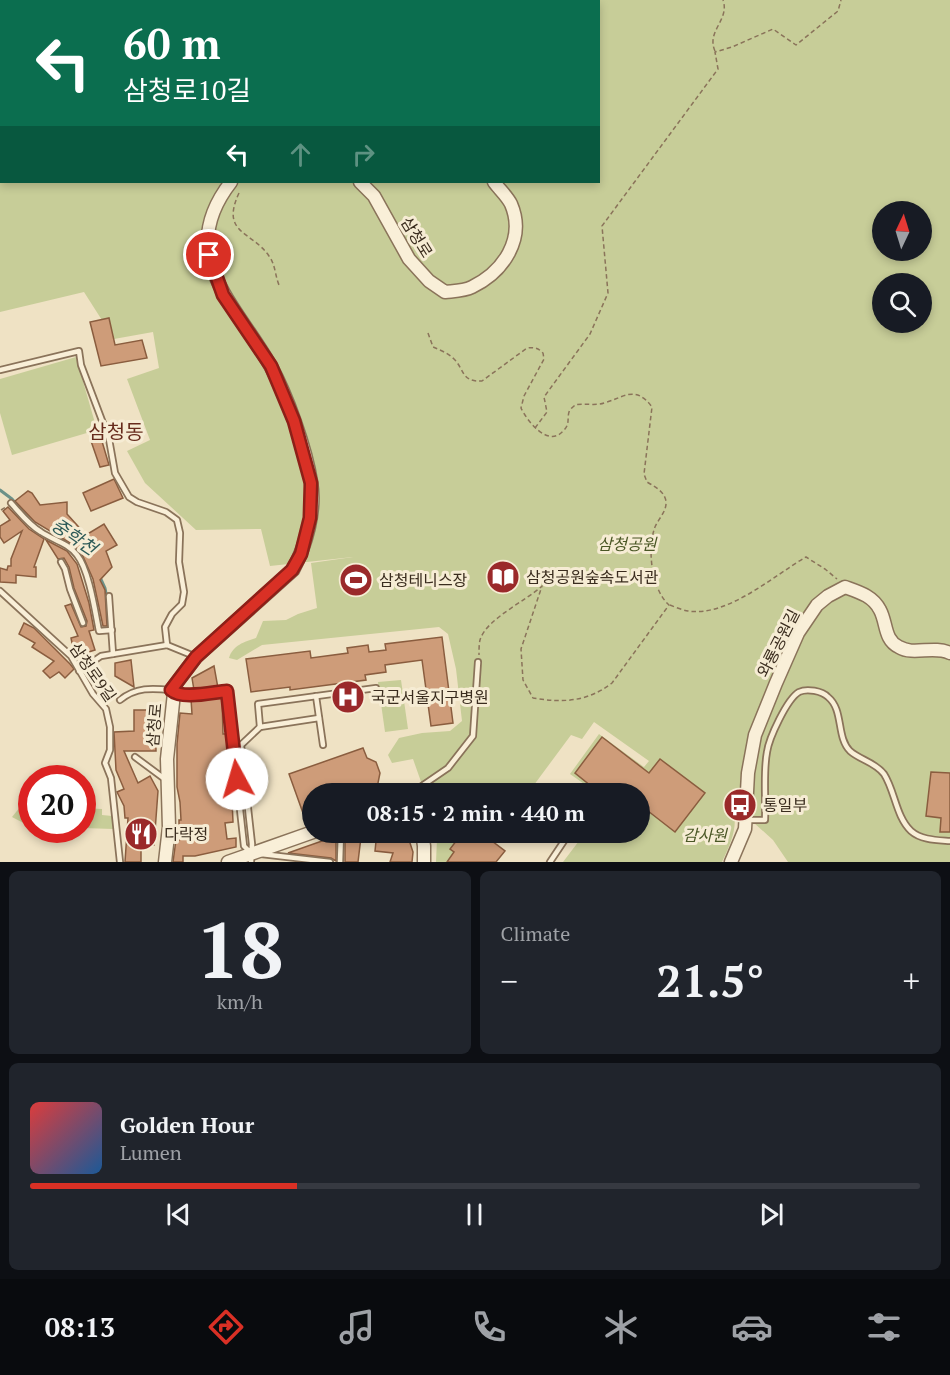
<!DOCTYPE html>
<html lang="en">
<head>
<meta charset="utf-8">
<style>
  body { margin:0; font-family:"PT Serif","Noto Sans KR",serif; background:#20242c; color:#f1f3f6; height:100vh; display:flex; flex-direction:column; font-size:22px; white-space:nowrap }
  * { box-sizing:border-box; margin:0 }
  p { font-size:20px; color:#9ea1a6 }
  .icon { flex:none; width:33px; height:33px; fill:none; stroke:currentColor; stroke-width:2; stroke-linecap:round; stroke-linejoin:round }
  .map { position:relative; height:862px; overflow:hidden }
  .side { display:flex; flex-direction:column; gap:9px; padding:9px; background:#0d0f14; flex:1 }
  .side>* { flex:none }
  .guide { position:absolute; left:0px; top:0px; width:600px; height:183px; box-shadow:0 3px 9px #0003; background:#0b6e4f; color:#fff; overflow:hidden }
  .needle { width:39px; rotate:4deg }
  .buttons { position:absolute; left:872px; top:201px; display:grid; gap:12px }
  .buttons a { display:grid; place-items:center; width:60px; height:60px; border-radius:50%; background:#171b24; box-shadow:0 3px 9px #0003; font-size:30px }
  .speed { position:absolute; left:18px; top:765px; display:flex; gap:12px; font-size:30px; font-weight:700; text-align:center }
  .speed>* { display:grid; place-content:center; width:78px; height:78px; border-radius:50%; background:#171b24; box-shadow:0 3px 9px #0003; line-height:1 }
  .speed .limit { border:9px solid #d22; background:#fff; color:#111 }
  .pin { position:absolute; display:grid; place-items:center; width:51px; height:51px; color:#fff; margin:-26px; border:3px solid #fff; border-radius:50%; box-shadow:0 2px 6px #0007 }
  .me { position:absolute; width:66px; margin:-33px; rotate:354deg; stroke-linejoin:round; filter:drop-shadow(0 0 4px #0008) }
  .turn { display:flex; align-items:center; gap:21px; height:126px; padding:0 24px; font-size:27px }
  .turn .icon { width:78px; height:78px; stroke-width:2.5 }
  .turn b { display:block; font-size:42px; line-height:51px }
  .lanes { display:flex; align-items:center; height:57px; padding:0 24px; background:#0003; justify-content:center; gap:30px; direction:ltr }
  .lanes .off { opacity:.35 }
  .big { font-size:45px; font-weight:700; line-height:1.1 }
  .side .widget { flex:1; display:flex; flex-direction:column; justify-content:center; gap:9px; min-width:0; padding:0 21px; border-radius:9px; background:#20242c }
  .side .dial { align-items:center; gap:0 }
  .dial b { font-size:78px; line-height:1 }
  .song { display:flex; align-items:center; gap:18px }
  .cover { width:72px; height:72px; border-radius:9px; background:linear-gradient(135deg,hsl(0 70% 55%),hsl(210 70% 35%)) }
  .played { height:6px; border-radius:3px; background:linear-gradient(90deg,#d93025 30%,#363941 30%) }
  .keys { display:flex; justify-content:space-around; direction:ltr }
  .heat { display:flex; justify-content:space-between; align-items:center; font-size:33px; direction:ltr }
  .side .tiles { flex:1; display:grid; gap:9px; grid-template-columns:1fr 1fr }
  .widget:last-child { grid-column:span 2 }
  .trip { position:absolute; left:302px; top:783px; width:348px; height:60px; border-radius:30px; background:#171b24; box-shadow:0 3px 9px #0003; font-weight:700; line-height:60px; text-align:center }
  .dock { display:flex; height:96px; justify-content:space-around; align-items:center; background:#090b0e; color:#9ea1a6 }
  .dock .icon { width:42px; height:42px }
  .dock .current { color:#d93025 }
  .dock b { font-size:27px; color:#f1f3f6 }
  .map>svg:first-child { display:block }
</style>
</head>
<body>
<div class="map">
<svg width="950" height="862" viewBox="0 0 950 862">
  <rect width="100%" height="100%" fill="#efe2c4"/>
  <g fill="#c7cd98" fill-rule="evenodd">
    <path d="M0,0H950V862H788L773,840L732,803C739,825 732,841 722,862H563L585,833L639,832V804L676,831L705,793L660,759L649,773L602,737L575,773L601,793H597L570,774L599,734L644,767L649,761L594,722L582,739L571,735L528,793H425L413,759L392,763L388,755L399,738L422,733L450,731L462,721L456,669L448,634L439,627L262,645L237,660L229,658C233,645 244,642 256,638L263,621L286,620L298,614L317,608L311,563L353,557L270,566L261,529L196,530L145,483L127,451L150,440L127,379L159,368L153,332L114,339L84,292L0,312ZM2,2H598V182H2ZM882,212H921V250H882ZM882,284H921V322H882Z"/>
    <path d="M76,357L97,430L12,455L0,413V379Z"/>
    <path d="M401,680L408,729L385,732L378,682Z"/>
    <path d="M26,784H31V827L12,817L25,801Z"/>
    <path d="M83,808L102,809V815L112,816L113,829L83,828Z"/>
    <path d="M435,833H463L450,849L454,852L447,862H436L437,839Z"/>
  </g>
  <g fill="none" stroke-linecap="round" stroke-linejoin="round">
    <g stroke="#6c9188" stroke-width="3">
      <path d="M0,490L12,499L34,525"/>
      <path d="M100,577L105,588L107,599"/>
    </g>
  </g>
  <g fill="#ce9c79" stroke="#8a5d3f" stroke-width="1.5">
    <path d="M109,318L115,345L142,340L147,358L101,366L90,322Z"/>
    <path d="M101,438L109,465L100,467L91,441Z"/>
    <path d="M114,479L123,498L91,511L83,493Z"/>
    <path d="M28,491L32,493L40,505L67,502V514L86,535L104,524L117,545L106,551L112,567L100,580L105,590L107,626H103L93,579L81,552L72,544L35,522L15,501Z"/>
    <path d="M8,507L29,529L44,539L34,567H36V577L16,575V583L0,582V568L7,570L8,566H11V559L22,531L4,543L0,537V526L10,520L3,511Z"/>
    <path d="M46,540L67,551L77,564L89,603L94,630L89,631L95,650L76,656L74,653L71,638L78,636L65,606L71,604L81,627L86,626L87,621L74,588L69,567L64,558L58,559Z"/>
    <path d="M24,623L34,628L70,664L74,669L65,678L59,672L50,678L43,671L54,661L32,647L35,643L19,634Z"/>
    <path d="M442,637L453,723L431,726L422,660L385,665L386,672L365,675L366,680L290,690V687L251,692L246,659L310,651L311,658L348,653L347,648L368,645L369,652L386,650L385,644Z"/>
    <path d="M131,660L134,687L115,676V663Z"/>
    <path d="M214,666L218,688L194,690L192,678Z"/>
    <path d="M222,696L223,734H226L229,747V762H227V788L232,787L234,800H232L233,822L225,823L227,839L236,838V847L195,856H183V862H173L176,840H179V820H181L180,802L177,787V744L180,713L192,714L191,699Z"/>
    <path d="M134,710H155L156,751H124L138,783L150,776L158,791L154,845H141V862H125L128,818H125L124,806L117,792L124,789L116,770L114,732L134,731Z"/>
    <path d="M602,737L649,773L660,759L705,793L675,832L639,804V794H601L575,773Z"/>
    <path d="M363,748L367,758L376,762L380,773L377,788L360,794H312V810L303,813L289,774Z"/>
    <path d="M931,772L950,773V832H940L941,818L926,816Z"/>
    <path d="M82,787H91L92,808H82Z"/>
    <path d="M377,832H388L387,840L407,834L413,852L412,862H390L393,853L375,851Z"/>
    <path d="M463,832H480L505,851L496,862H447L454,852L450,849Z"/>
    <path d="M336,836V861L331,858L288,853Z"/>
    <path d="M345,836L361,837L358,862H345Z"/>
  </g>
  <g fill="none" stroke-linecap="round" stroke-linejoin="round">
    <g stroke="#8a735a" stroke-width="8">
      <g id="service">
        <path d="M0,370L79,351L81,365L109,439L115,473L129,497L137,502L166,512L177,520L180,533L179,562L184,592L182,604L172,614L165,627L167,645"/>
        <path d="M11,503C20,513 29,525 41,532C53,540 68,543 77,555C89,570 95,611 99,631L112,630"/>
        <path d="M61,562L65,569L70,589L83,623"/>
        <path d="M0,591L71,656L93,694L106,709L110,727V750L105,763L111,778L120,862"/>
        <path d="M109,596L113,654L167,645L194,656"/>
        <path d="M79,671L101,656L113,654"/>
        <path d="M176,694L182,696L227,691L244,846L250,852"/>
        <path d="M316,696L323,745"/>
        <path d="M120,700C136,687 152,688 171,690"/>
        <path d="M260,727L258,704L376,688"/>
        <path d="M135,757L166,780"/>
        <path d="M410,794L448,768L473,736L478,662"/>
        <path d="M748,820H765C766,798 763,773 767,752C769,738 787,699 799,692C807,688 822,691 828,697C844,710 836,737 850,751C860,760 875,762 884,774C895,791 896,817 911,831C921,840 937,840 950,841"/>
        <path d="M261,854L330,862"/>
        <path d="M251,862L252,844L241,745L260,727L319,718"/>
        <path d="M340,862L341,832"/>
        <path d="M550,862L570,832"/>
      </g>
    </g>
    <g stroke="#8a735a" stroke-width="12">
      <g id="minor">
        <path d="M92,0L93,2"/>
        <path d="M155,2V0"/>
      </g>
    </g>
    <g stroke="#8a735a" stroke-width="15">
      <g id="tertiary">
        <path d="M220,0L222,2"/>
        <path d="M405,0L406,2"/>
        <path d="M242,2L244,0"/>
        <path d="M360,182L374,196L409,259L429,281L445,292C453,291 464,291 472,287C503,272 526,239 511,204C507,196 499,189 494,182"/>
        <path d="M422,832L424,846V862"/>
        <path d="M165,862L169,827L167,759L174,693L171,690L196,657L293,570C306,545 316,511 311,482C306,449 287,395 270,365C235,303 174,255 231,182"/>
        <path d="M228,862L313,832"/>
        <path d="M731,862L745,829L748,773L755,735L776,683L798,633L817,605L828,596L845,587C859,592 873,596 880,610C887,623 884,640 899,647C914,656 933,645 950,653"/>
      </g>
    </g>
    <g stroke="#8a735a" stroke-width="1.5" stroke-dasharray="4.5 3" stroke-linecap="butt">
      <path d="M715,51C706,31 730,20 723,0"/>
      <path d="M239,193C220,234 252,231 269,256C276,265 275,278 280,287"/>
      <path d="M428,333L433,347C440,350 448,353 454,359C465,370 461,382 482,381L527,348C535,347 538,348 543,353L544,359L524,396L521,408C527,421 549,449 564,430C570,424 567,419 569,412C570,409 573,407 575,405C584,403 596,406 604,403C623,398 635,384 652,407L644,474L647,482C655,487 664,491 666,501C667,511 659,518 655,527C647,548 651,589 669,605L612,683C587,702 563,703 533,698L523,680L521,649L542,586C526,601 486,619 480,640C479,644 479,650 479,655"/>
      <path d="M535,428L547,412L544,397L590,334L608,293L602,226L718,69L715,52L732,47L773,29L796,45L838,11L841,0"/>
      <path d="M1,510L6,507"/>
      <path d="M670,605C675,607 682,610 688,611C728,617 773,576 806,557L825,569L837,579"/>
    </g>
    <use href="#service" stroke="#f9efd8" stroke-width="4.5"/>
    <use href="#minor" stroke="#f9efd8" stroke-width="9"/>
    <use href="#tertiary" stroke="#f9efd8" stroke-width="12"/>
  </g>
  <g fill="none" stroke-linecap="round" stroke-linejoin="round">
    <g stroke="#8d1f18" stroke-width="15">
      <path id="route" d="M209,255L223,295L271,366L294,421L311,483L310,518L301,554L292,570L196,657L171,690C182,700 213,692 227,691L237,779"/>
    </g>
    <use href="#route" stroke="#d93025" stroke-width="10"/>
  </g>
  <defs>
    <g id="library-disc" transform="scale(1.725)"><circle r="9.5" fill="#9a292a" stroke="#f6ecd4"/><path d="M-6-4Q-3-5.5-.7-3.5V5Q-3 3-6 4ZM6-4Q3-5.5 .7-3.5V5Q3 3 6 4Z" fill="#fff"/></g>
    <g id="stadium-disc" transform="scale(1.725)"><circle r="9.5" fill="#9a292a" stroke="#f6ecd4"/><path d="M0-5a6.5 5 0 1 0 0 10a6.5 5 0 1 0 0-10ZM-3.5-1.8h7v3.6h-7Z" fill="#fff"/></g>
    <g id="hospital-disc" transform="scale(1.725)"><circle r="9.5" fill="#9a292a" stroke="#f6ecd4"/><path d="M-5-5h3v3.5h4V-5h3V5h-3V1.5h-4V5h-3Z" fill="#fff"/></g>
    <g id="bus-disc" transform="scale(1.725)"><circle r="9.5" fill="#9a292a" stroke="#f6ecd4"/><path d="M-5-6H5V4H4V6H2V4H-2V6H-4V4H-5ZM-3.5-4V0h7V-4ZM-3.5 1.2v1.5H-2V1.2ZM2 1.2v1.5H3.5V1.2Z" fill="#fff"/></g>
    <g id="restaurant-disc" transform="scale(1.725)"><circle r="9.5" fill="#9a292a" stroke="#f6ecd4"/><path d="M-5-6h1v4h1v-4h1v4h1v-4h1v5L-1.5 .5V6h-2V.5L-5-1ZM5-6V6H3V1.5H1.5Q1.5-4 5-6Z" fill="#fff"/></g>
  </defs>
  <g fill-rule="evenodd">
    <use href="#library-disc" x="503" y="577"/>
    <use href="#stadium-disc" x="356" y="580"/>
    <use href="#hospital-disc" x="348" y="697"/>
    <use href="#bus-disc" x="740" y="805"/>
    <use href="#restaurant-disc" x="141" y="834"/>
  </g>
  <g text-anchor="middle" stroke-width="6" stroke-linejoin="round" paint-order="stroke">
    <g font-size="16" fill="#3a2c1e" stroke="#f6ecd4">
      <text transform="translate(417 237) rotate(58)" y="6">삼청로</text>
      <text transform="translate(778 643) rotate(-63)" y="6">와룡공원길</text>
      <text transform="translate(93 672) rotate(55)" y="6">삼청로9길</text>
      <text transform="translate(154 725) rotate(-85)" y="6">삼청로</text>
    </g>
    <g font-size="16" font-style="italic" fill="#4a5725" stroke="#f6ecd4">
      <text x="627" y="550">삼청공원</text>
      <text x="705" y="841">감사원</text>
    </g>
    <g font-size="16" fill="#3a2c1e" stroke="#f6ecd4" text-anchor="start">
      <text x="526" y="583">삼청공원숲속도서관</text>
      <text x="379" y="586">삼청테니스장</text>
      <text x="371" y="703">국군서울지구병원</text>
      <text x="763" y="811">통일부</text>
      <text x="164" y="840">다락정</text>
    </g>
    <g font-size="18" font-style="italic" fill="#2d5a57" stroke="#f6ecd4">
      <text transform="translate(74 537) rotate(34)" y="6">중학천</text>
    </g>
    <g font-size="20" fill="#672c1d" stroke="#f6ecd4">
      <text x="116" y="439">삼청동</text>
    </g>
  </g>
</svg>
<div class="buttons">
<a><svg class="needle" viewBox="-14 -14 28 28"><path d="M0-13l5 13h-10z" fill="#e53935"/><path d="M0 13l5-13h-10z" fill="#9ea1a6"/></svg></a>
<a><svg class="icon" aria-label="search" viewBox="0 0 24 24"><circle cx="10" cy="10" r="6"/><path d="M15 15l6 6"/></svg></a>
</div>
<div class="speed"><div class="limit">20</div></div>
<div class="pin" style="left:209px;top:255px;background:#d93025"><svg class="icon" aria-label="arrive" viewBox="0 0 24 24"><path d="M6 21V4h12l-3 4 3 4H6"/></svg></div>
<svg class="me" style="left:237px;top:779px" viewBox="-20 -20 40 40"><circle r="19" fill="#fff"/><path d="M0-13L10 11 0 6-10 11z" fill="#d93025"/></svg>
<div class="trip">08:15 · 2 min · 440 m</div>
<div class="guide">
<div class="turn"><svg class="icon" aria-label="left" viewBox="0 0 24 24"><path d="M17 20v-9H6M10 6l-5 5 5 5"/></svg><div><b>60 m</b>삼청로10길</div></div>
<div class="lanes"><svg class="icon" aria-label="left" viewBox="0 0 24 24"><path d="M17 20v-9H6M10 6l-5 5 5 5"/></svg><svg class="icon off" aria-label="ahead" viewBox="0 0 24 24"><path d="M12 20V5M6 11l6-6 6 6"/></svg><svg class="icon off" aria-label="right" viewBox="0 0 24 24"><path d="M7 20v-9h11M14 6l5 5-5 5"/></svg></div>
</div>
</div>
<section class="side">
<div class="tiles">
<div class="widget dial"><b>18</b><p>km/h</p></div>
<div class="widget"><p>Climate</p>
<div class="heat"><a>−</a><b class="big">21.5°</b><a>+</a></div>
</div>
<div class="widget">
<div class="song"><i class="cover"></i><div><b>Golden Hour</b><p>Lumen</p></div></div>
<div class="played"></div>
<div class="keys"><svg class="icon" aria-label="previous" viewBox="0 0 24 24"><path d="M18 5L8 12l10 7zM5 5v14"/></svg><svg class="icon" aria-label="pause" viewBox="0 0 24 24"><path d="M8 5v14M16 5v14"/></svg><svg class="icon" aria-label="next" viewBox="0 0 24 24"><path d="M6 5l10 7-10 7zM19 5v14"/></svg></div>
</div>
</div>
</section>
<nav class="dock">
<b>08:13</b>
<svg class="icon current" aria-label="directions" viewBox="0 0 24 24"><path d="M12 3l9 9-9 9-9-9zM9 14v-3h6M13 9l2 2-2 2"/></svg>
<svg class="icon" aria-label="music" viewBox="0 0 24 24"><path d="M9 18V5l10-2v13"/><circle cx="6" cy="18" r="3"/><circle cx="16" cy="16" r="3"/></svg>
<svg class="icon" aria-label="phone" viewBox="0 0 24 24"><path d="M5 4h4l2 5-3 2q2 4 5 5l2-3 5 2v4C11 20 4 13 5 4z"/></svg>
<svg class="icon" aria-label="climate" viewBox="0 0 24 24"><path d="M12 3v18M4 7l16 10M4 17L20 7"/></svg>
<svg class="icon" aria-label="car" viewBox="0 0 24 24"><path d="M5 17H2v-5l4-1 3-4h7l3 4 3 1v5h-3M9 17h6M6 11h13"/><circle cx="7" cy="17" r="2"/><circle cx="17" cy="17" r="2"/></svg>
<svg class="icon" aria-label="filters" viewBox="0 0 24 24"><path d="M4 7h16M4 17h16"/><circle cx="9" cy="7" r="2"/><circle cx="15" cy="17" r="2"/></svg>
</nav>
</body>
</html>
